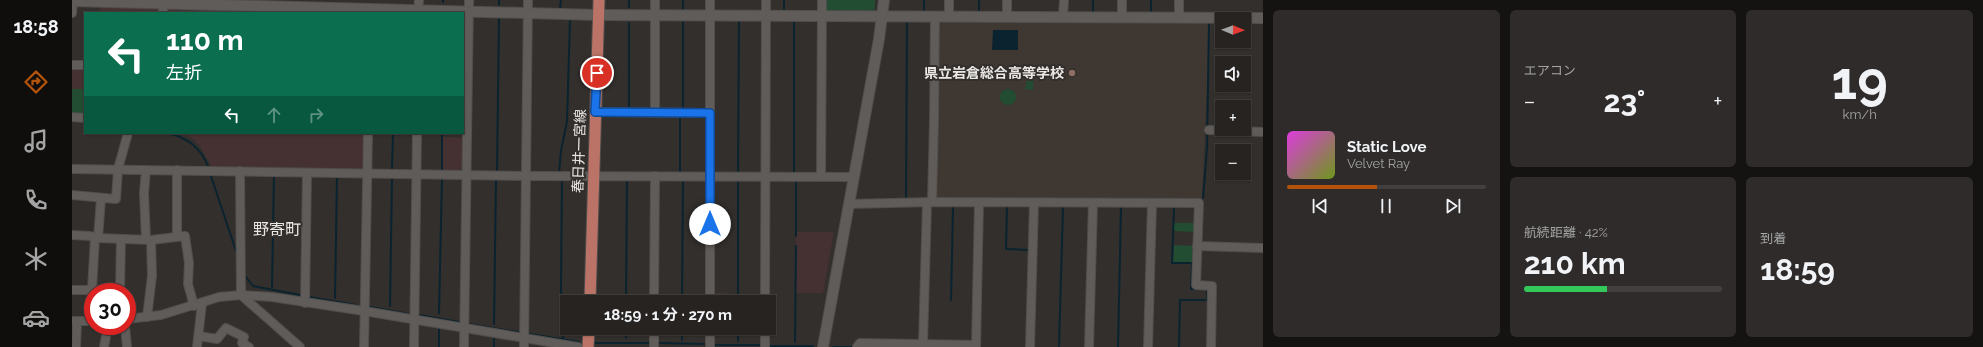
<!DOCTYPE html>
<html lang="ja">
<head>
<meta charset="utf-8">
<style>
  body { margin:0; font-family:Raleway,"Noto Sans JP",sans-serif; background:#2e2b2a; color:#f1f3f6; height:100vh; display:flex; flex-direction:column; font-size:15px; white-space:nowrap }
  * { box-sizing:border-box; margin:0 }
  p { font-size:13px; color:#a4a4a5 }
  .icon { flex:none; width:22px; height:22px; fill:none; stroke:currentColor; stroke-width:2; stroke-linecap:round; stroke-linejoin:round }
  .map { position:relative; flex:1; overflow:hidden }
  .sheet { display:flex; flex-direction:column; gap:10px; padding:10px; background:#151312; width:720px }
  .sheet>* { flex:none }
  .banner { position:absolute; left:12px; top:12px; width:380px; height:122px; border-radius:0px; box-shadow:0 1px 3px #0004,0 0 0 1px #42403f; background:#0b6e4f; color:#fff; overflow:hidden }
  .needle { width:26px; rotate:91deg }
  .controls { position:absolute; left:1143px; top:12px; display:grid; gap:8px }
  .controls a { display:grid; place-items:center; width:36px; height:36px; border-radius:0px; background:#262321; box-shadow:0 1px 3px #0004,0 0 0 1px #42403f; font-size:20px }
  .speed { position:absolute; left:12px; top:283px; display:flex; gap:8px; font-size:20px; font-weight:700; text-align:center }
  .speed>* { display:grid; place-content:center; width:52px; height:52px; border-radius:50%; background:#262321; box-shadow:0 1px 3px #0004,0 0 0 1px #42403f; line-height:1 }
  .speed .limit { border:6px solid #d22; background:#fff; color:#111 }
  .pin { position:absolute; display:grid; place-items:center; width:34px; height:34px; color:#fff; margin:-17px; border:2px solid #fff; border-radius:50%; box-shadow:0 1px 4px #0007 }
  .me { position:absolute; width:44px; margin:-22px; rotate:0deg; stroke-linejoin:round; filter:drop-shadow(0 0 3px #0008) }
  .turn { display:flex; align-items:center; gap:14px; height:84px; padding:0 16px; font-size:18px }
  .turn .icon { width:52px; height:52px; stroke-width:2.5 }
  .turn b { display:block; font-size:28px; line-height:34px }
  .lanes { display:flex; align-items:center; height:38px; padding:0 16px; background:#0003; justify-content:center; gap:20px; direction:ltr }
  .lanes .off { opacity:.35 }
  .big { font-size:30px; font-weight:700; line-height:1.1 }
  .sheet .card { flex:1; display:flex; flex-direction:column; justify-content:center; gap:6px; min-width:0; padding:0 14px; border-radius:6px; background:#2e2b2a }
  .sheet .dial { align-items:center; gap:0 }
  .dial b { font-size:52px; line-height:1 }
  .song { display:flex; align-items:center; gap:12px }
  .cover { width:48px; height:48px; border-radius:6px; background:linear-gradient(135deg,hsl(300 70% 55%),hsl(80 70% 35%)) }
  .played { height:4px; border-radius:2px; background:linear-gradient(90deg,#b45309 45%,#42403f 45%) }
  .keys { display:flex; justify-content:space-around; direction:ltr }
  .heat { display:flex; justify-content:space-between; align-items:center; font-size:22px; direction:ltr }
  .charge { height:6px; border-radius:3px; background:linear-gradient(90deg,#34c759 42%,#42403f 0) }
  .sheet .tiles { flex:1; display:grid; gap:10px; grid-template-columns:repeat(3,1fr) }
  .card:first-child { grid-row:span 2 }
  .trip { position:absolute; left:488px; top:295px; width:216px; height:40px; border-radius:0px; background:#262321; box-shadow:0 1px 3px #0004,0 0 0 1px #42403f; font-weight:700; line-height:40px; text-align:center }
  main { display:flex; flex:1; min-height:0 }
  .menu { display:flex; flex-direction:column; width:72px; justify-content:space-around; align-items:center; background:#0f0e0d; color:#a4a4a5 }
  .menu .icon { width:28px; height:28px }
  .menu .current { color:#b45309 }
  .menu b { font-size:18px; color:#f1f3f6 }
  .map>svg:first-child { display:block }
</style>
</head>
<body>
<main>
<nav class="menu">
<b>18:58</b>
<svg class="icon current" aria-label="directions" viewBox="0 0 24 24"><path d="M12 3l9 9-9 9-9-9zM9 14v-3h6M13 9l2 2-2 2"/></svg>
<svg class="icon" aria-label="music" viewBox="0 0 24 24"><path d="M9 18V5l10-2v13"/><circle cx="6" cy="18" r="3"/><circle cx="16" cy="16" r="3"/></svg>
<svg class="icon" aria-label="phone" viewBox="0 0 24 24"><path d="M5 4h4l2 5-3 2q2 4 5 5l2-3 5 2v4C11 20 4 13 5 4z"/></svg>
<svg class="icon" aria-label="climate" viewBox="0 0 24 24"><path d="M12 3v18M4 7l16 10M4 17L20 7"/></svg>
<svg class="icon" aria-label="car" viewBox="0 0 24 24"><path d="M5 17H2v-5l4-1 3-4h7l3 4 3 1v5h-3M9 17h6M6 11h13"/><circle cx="7" cy="17" r="2"/><circle cx="17" cy="17" r="2"/></svg>
</nav>
<div class="map">
<svg width="1191" height="347" viewBox="0 0 1191 347">
  <rect width="100%" height="100%" fill="#322f2c"/>
  <g fill="#453132">
    <path d="M28,5L86,7L88,13H28Z"/>
    <path d="M93,7L279,13H93Z"/>
    <path d="M13,67V89H0V68Z"/>
    <path d="M109,133H292V168L290,170L140,168L128,146L121,139Z"/>
    <path d="M371,137L393,138L391,172L370,171Z"/>
    <path d="M724,232H762L751,293H724Z"/>
    <path d="M642,293H655V302H645V300H642Z"/>
  </g>
  <path fill="#3f3731" d="M866,22L1138,23L1130,200L864,199Z"/>
  <g fill="#224d32">
    <path d="M752,0H803V9L800,12L755,11L752,9Z"/>
    <path d="M958,68H962L961,90L953,89Z"/>
    <path d="M0,89H13V116L0,115Z"/>
    <circle cx="936" cy="97" r="8"/>
    <path d="M1102,223H1123L1122,232L1102,231Z"/>
    <path d="M1102,245L1122,246L1121,262H1101Z"/>
  </g>
  <path fill="#0a232f" d="M921,30H946V50H920Z"/>
  <g fill="none" stroke-linecap="round" stroke-linejoin="round">
    <g stroke="#0a232f" stroke-width="2">
      <path d="M712,0V10"/>
      <path d="M852,0V12"/>
      <path d="M371,2V0"/>
      <path d="M427,5V0"/>
      <path d="M557,7V0"/>
      <path d="M488,9L489,0"/>
      <path d="M611,11V0"/>
      <path d="M907,12V0"/>
      <path d="M1021,12V0"/>
      <path d="M1079,12V0"/>
      <path d="M557,107V23"/>
      <path d="M611,108V21"/>
      <path d="M94,133C116,137 129,148 137,168"/>
      <path d="M320,169L321,133"/>
      <path d="M370,170V133"/>
      <path d="M425,171L427,18"/>
      <path d="M138,173L164,251"/>
      <path d="M487,173L489,151L495,121L498,20"/>
      <path d="M608,173V116"/>
      <path d="M666,173L667,20"/>
      <path d="M722,174V21"/>
      <path d="M490,178L489,287L491,339"/>
      <path d="M1131,198L1135,148L1137,22"/>
      <path d="M834,200L835,21"/>
      <path d="M1102,207L1100,263H1120L1119,289H1125"/>
      <path d="M935,208L934,249L957,250"/>
      <path d="M724,236V180"/>
      <path d="M173,276L181,286L228,295"/>
      <path d="M200,287L202,176"/>
      <path d="M237,297L284,305"/>
      <path d="M263,298L265,176"/>
      <path d="M879,300L881,208"/>
      <path d="M554,302L555,180"/>
      <path d="M610,302L611,181"/>
      <path d="M666,302V181"/>
      <path d="M318,306L320,177"/>
      <path d="M298,307L337,314"/>
      <path d="M367,313L370,178"/>
      <path d="M347,315L387,322"/>
      <path d="M396,324L446,332"/>
      <path d="M422,324L424,179"/>
      <path d="M458,334L507,342"/>
      <path d="M554,338V328"/>
      <path d="M610,340V328"/>
      <path d="M666,341V328"/>
      <path d="M723,342L724,246"/>
      <path d="M522,343H578"/>
      <path d="M588,343L633,344"/>
      <path d="M643,345H688"/>
      <path d="M698,346H741"/>
      <path d="M987,346L991,208"/>
      <path d="M367,347V327"/>
      <path d="M422,347V336"/>
      <path d="M761,347H780"/>
      <path d="M1046,347L1049,207"/>
      <path d="M1107,347L1108,300H1135V291L1133,289"/>
    </g>
    <g stroke="#504d4b" stroke-width="10">
      <g id="minor">
        <path d="M583,0V113"/>
        <path d="M935,0V17"/>
        <path d="M1107,0V18"/>
        <path d="M346,11L347,0"/>
        <path d="M0,13L1,0"/>
        <path d="M91,13V0"/>
        <path d="M877,17V0"/>
        <path d="M991,17L992,0"/>
        <path d="M1050,18V0"/>
        <path d="M0,65H13"/>
        <path d="M523,112L638,113"/>
        <path d="M0,117L13,118"/>
        <path d="M1137,130L1191,132"/>
        <path d="M0,169L454,176L782,177"/>
        <path d="M105,170V236"/>
        <path d="M168,171L169,295L228,347"/>
        <path d="M749,177L750,0"/>
        <path d="M0,195L44,199L46,169L56,133"/>
        <path d="M860,202L862,122L863,17"/>
        <path d="M777,204L860,202L1127,203L1124,285L1140,286L1139,347"/>
        <path d="M0,235L18,236L26,238L79,240L113,236L117,263L116,284L122,306"/>
        <path d="M26,238L29,199"/>
        <path d="M74,239L72,193L74,170"/>
        <path d="M1125,246L1191,248"/>
        <path d="M0,290H48L49,239"/>
        <path d="M20,290L23,237"/>
        <path d="M582,302L583,176"/>
        <path d="M638,302V0"/>
        <path d="M693,302L694,0"/>
        <path d="M233,303L235,173"/>
        <path d="M75,317L80,276L79,240"/>
        <path d="M55,319L89,315L147,297L169,295L200,297L292,311L506,347"/>
        <path d="M0,321H21"/>
        <path d="M53,326L55,347"/>
        <path d="M127,336L145,339L154,328L172,337L170,343L177,347"/>
        <path d="M851,344L855,203"/>
        <path d="M4,347L5,321"/>
        <path d="M32,347L36,326"/>
        <path d="M125,347L130,303"/>
        <path d="M292,347L296,133"/>
        <path d="M342,347L345,133"/>
        <path d="M392,347L397,0"/>
        <path d="M452,347L456,0"/>
        <path d="M582,347V328"/>
        <path d="M638,347V328"/>
        <path d="M693,347V328"/>
        <path d="M785,347L788,343L903,345"/>
        <path d="M904,347L907,202"/>
        <path d="M958,347L962,203"/>
        <path d="M1017,347L1021,203"/>
        <path d="M1076,347L1080,203"/>
      </g>
    </g>
    <g stroke="#504d4b" stroke-width="12">
      <g id="tertiary">
        <path d="M0,1L526,15L1191,18"/>
        <path d="M751,347L807,39L812,0"/>
      </g>
    </g>
    <g stroke="#504d4b" stroke-width="13">
      <g id="primary">
        <path d="M518,302L527,0"/>
        <path d="M516,347L517,328"/>
      </g>
    </g>
    <use href="#minor" stroke="#605c59" stroke-width="8"/>
    <use href="#tertiary" stroke="#605c59" stroke-width="10"/>
    <use href="#primary" stroke="#bb7367" stroke-width="11"/>
  </g>
  <g fill="none" stroke-linecap="round" stroke-linejoin="round">
    <g stroke="#114b97" stroke-width="10">
      <path id="route" d="M525,73L523,112L638,113V224"/>
    </g>
    <use href="#route" stroke="#1a73e8" stroke-width="7"/>
  </g>
  <circle fill="#8d6e63" stroke="#322f2c" stroke-width="1.5" cx="1000" cy="73" r="4"/>
  <g text-anchor="middle" stroke-width="4" stroke-linejoin="round" paint-order="stroke">
    <g font-size="14" font-weight="bold" fill="#eae8e6" stroke="#322f2c" text-anchor="end">
      <text x="992" y="78">県立岩倉総合高等学校</text>
    </g>
    <g font-size="14" fill="#eae8e6" stroke="#322f2c">
      <text transform="translate(507 151) rotate(-88)" y="5">春日井一宮線</text>
    </g>
    <g font-size="16" fill="#eae8e6" stroke="#322f2c">
      <text x="205" y="235">野寄町</text>
    </g>
  </g>
</svg>
<div class="controls">
<a><svg class="needle" viewBox="-14 -14 28 28"><path d="M0-13l5 13h-10z" fill="#e53935"/><path d="M0 13l5-13h-10z" fill="#a4a4a5"/></svg></a>
<a><svg class="icon" aria-label="sound" viewBox="0 0 24 24"><path d="M4 9h4l5-4v14l-5-4H4zM17 9q2 3 0 6"/></svg></a>
<a>+</a>
<a>−</a>
</div>
<div class="speed"><div class="limit">30</div></div>
<div class="pin" style="left:525px;top:73px;background:#d93025"><svg class="icon" aria-label="arrive" viewBox="0 0 24 24"><path d="M6 21V4h12l-3 4 3 4H6"/></svg></div>
<svg class="me" style="left:638px;top:224px" viewBox="-20 -20 40 40"><circle r="19" fill="#fff"/><path d="M0-13L10 11 0 6-10 11z" fill="#1a73e8"/></svg>
<div class="trip">18:59 · 1 分 · 270 m</div>
<div class="banner">
<div class="turn"><svg class="icon" aria-label="left" viewBox="0 0 24 24"><path d="M17 20v-9H6M10 6l-5 5 5 5"/></svg><div><b>110 m</b>左折</div></div>
<div class="lanes"><svg class="icon" aria-label="left" viewBox="0 0 24 24"><path d="M17 20v-9H6M10 6l-5 5 5 5"/></svg><svg class="icon off" aria-label="ahead" viewBox="0 0 24 24"><path d="M12 20V5M6 11l6-6 6 6"/></svg><svg class="icon off" aria-label="right" viewBox="0 0 24 24"><path d="M7 20v-9h11M14 6l5 5-5 5"/></svg></div>
</div>
</div>
<section class="sheet">
<div class="tiles">
<div class="card">
<div class="song"><i class="cover"></i><div><b>Static Love</b><p>Velvet Ray</p></div></div>
<div class="played"></div>
<div class="keys"><svg class="icon" aria-label="previous" viewBox="0 0 24 24"><path d="M18 5L8 12l10 7zM5 5v14"/></svg><svg class="icon" aria-label="pause" viewBox="0 0 24 24"><path d="M8 5v14M16 5v14"/></svg><svg class="icon" aria-label="next" viewBox="0 0 24 24"><path d="M6 5l10 7-10 7zM19 5v14"/></svg></div>
</div>
<div class="card"><p>エアコン</p>
<div class="heat"><a>−</a><b class="big">23°</b><a>+</a></div>
</div>
<div class="card dial"><b>19</b><p>km/h</p></div>
<div class="card"><p>航続距離 · 42%</p><b class="big">210 km</b><div class="charge"></div></div>
<div class="card"><p>到着</p><b class="big">18:59</b></div>
</div>
</section>
</main>
</body>
</html>
